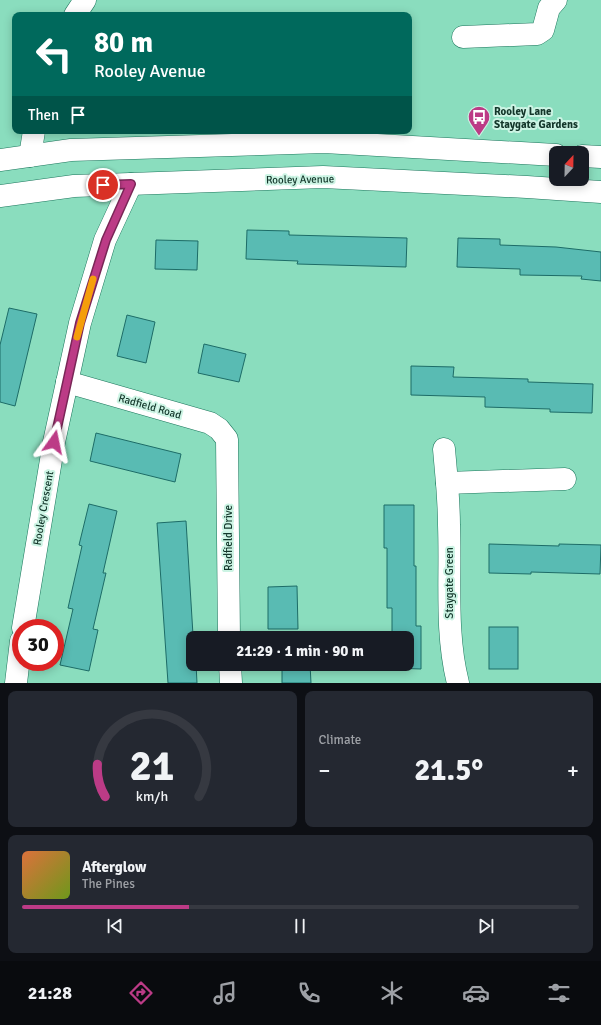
<!DOCTYPE html>
<html lang="en">
<head>
<meta charset="utf-8">
<style>
  body { margin:0; font-family:Signika,sans-serif; background:#242831; color:#f1f3f6; height:100vh; display:flex; flex-direction:column; font-size:15px; white-space:nowrap }
  * { box-sizing:border-box; margin:0 }
  p { font-size:13px; color:#9ea1a6 }
  .icon { flex:none; width:22px; height:22px; fill:none; stroke:currentColor; stroke-width:2; stroke-linecap:round; stroke-linejoin:round }
  .map { position:relative; height:683px; overflow:hidden }
  .sheet { display:flex; flex-direction:column; gap:8px; padding:8px; background:#0d0f14; flex:1 }
  .sheet>* { flex:none }
  .banner { position:absolute; left:12px; top:12px; width:400px; height:122px; border-radius:8px; box-shadow:0 2px 10px #0003; background:#00695c; color:#fff; overflow:hidden }
  .needle { width:26px; rotate:22deg }
  .fabs { position:absolute; left:549px; top:146px; display:grid; gap:8px }
  .fabs a { display:grid; place-items:center; width:40px; height:40px; border-radius:8px; background:#171b24; box-shadow:0 2px 10px #0003; font-size:20px }
  .speed { position:absolute; left:12px; top:619px; display:flex; gap:8px; font-size:20px; font-weight:700; text-align:center }
  .speed>* { display:grid; place-content:center; width:52px; height:52px; border-radius:50%; background:#171b24; box-shadow:0 2px 10px #0003; line-height:1 }
  .speed .limit { border:6px solid #d22; background:#fff; color:#111 }
  .pin { position:absolute; display:grid; place-items:center; width:34px; height:34px; color:#fff; margin:-17px; border:2px solid #fff; border-radius:50%; box-shadow:0 1px 4px #0007 }
  .me { position:absolute; width:44px; margin:-22px; rotate:12deg; stroke-linejoin:round; filter:drop-shadow(0 0 3px #0008) }
  .turn { display:flex; align-items:center; gap:14px; height:84px; padding:0 16px; font-size:18px }
  .turn .icon { width:52px; height:52px; stroke-width:2.5 }
  .turn b { display:block; font-size:28px; line-height:34px }
  .then { display:flex; align-items:center; height:38px; padding:0 16px; background:#0003; gap:8px; font-size:15px }
  .big { font-size:30px; font-weight:800; line-height:1.1 }
  .sheet .widget { flex:1; display:flex; flex-direction:column; justify-content:center; gap:6px; min-width:0; padding:0 14px; border-radius:8px; background:#242831 }
  .sheet .dial { align-items:center; gap:0 }
  .dial svg { height:104px; overflow:visible; fill:none; stroke:#363941; stroke-width:7; stroke-linecap:round; text-anchor:middle }
  .dial text { fill:#f1f3f6; stroke:none }
  .song { display:flex; align-items:center; gap:12px }
  .cover { width:48px; height:48px; border-radius:6px; background:linear-gradient(135deg,hsl(20 70% 55%),hsl(80 70% 35%)) }
  .played { height:4px; border-radius:2px; background:linear-gradient(90deg,#bc3b86 30%,#363941 30%) }
  .keys { display:flex; justify-content:space-around; direction:ltr }
  .heat { display:flex; justify-content:space-between; align-items:center; font-size:22px; direction:ltr }
  .sheet .tiles { flex:1; display:grid; gap:8px; grid-template-columns:1fr 1fr }
  .widget:last-child { grid-column:span 2 }
  .trip { position:absolute; left:186px; top:631px; width:228px; height:40px; border-radius:8px; background:#171b24; box-shadow:0 2px 10px #0003; font-weight:800; line-height:40px; text-align:center }
  .tab-bar { display:flex; height:64px; justify-content:space-around; align-items:center; background:#090b0e; color:#9ea1a6 }
  .tab-bar .icon { width:28px; height:28px }
  .tab-bar .on { color:#bc3b86 }
  .tab-bar b { font-size:18px; color:#f1f3f6 }
  .map>svg:first-child { display:block }
</style>
</head>
<body>
<div class="map">
<svg width="601" height="683" viewBox="0 0 601 683">
  <rect width="100%" height="100%" fill="#8addbe"/>
  <g fill="#59bbb3" stroke="#1d6c67">
    <path d="M247,230L289,231V235L407,238L406,267L297,264L298,261L246,259Z"/>
    <path d="M458,238L500,239V245L556,247L601,252V281L581,279L582,276L520,275V269L457,267Z"/>
    <path d="M156,240L198,241L197,270L155,269Z"/>
    <path d="M9,308L37,314L15,406L0,402V345Z"/>
    <path d="M127,315L155,322L146,363L117,356Z"/>
    <path d="M204,344L246,354L239,382L198,373Z"/>
    <path d="M411,366L454,367L453,377L528,379V382L593,384L592,413L550,412V409L485,407V397L411,395Z"/>
    <path d="M96,433L181,454L175,482L90,461Z"/>
    <path d="M89,504L117,511L103,573H106L93,629L98,630L89,671L60,665L73,609L68,608L82,546L79,545Z"/>
    <path d="M384,505H414V566H416V626H421V669L392,668V664H407V638H392V608H387V548H384Z"/>
    <path d="M186,521L193,635V664H196L197,683H168L157,523Z"/>
    <path d="M489,544L559,546V544L601,545L600,574L531,572V574L489,573Z"/>
    <path d="M297,586L298,629H268V587Z"/>
    <rect x="489" y="627" width="29" height="42"/>
    <path d="M282,664H310L311,683H282Z"/>
  </g>
  <g fill="none" stroke-linecap="round" stroke-linejoin="round">
    <g stroke="#1b765c" stroke-width="23">
      <g id="minor">
        <path d="M75,15L85,0"/>
        <path d="M463,37L537,34L543,30L549,8L556,0"/>
        <path d="M30,156L34,131"/>
        <path d="M67,382L210,423L219,429L227,439L229,638"/>
        <path d="M444,449L447,483L565,479"/>
        <path d="M447,483C448,497 449,511 449,525C451,578 445,632 458,683"/>
        <path d="M23,628L54,442L80,323L105,240L131,184"/>
        <path d="M230,664L231,683"/>
        <path d="M16,683L21,641"/>
      </g>
    </g>
    <g stroke="#1b765c" stroke-width="23">
      <g id="highway">
        <path d="M582,156L601,157"/>
        <path d="M0,160L71,150L324,142L556,155"/>
        <path d="M0,196L74,186L323,177L527,187L601,192"/>
      </g>
    </g>
    <use href="#minor" stroke="#fff" stroke-width="22"/>
    <use href="#highway" stroke="#fff" stroke-width="22"/>
  </g>
  <g fill="none" stroke-linecap="round" stroke-linejoin="round">
    <g stroke="#7a2657" stroke-width="10">
      <path id="route" d="M54,442L80,323L106,240L131,184L103,185"/>
    </g>
    <use href="#route" stroke="#bc3b86" stroke-width="7"/>
    <path stroke="#f59e0b" stroke-width="7" d="M77,337L93,279"/>
  </g>
  <defs>
    <g id="bus-pin" transform="scale(1.15)"><path d="M0 17L-7.5 6A9.5 9.5 0 1 1 7.5 6Z" fill="#bc3b86" stroke="#ccf4e4"/><path d="M-5-6H5V4H4V6H2V4H-2V6H-4V4H-5ZM-3.5-4V0h7V-4ZM-3.5 1.2v1.5H-2V1.2ZM2 1.2v1.5H3.5V1.2Z" fill="#fff"/></g>
  </defs>
  <g fill-rule="evenodd">
    <use href="#bus-pin" x="479" y="117"/>
  </g>
  <g text-anchor="middle" stroke-width="4" stroke-linejoin="round" paint-order="stroke">
    <g font-size="11" font-weight="bold" fill="#13362a" stroke="#ccf4e4" text-anchor="start">
      <text x="494" y="115">Rooley Lane<tspan x="494" dy="13">Staygate Gardens</tspan></text>
    </g>
    <g font-size="11" fill="#13362a" stroke="#ccf4e4">
      <text transform="translate(300 179) rotate(-1)" y="4">Rooley Avenue</text>
      <text transform="translate(150 406) rotate(16)" y="4">Radfield Road</text>
      <text transform="translate(43 508) rotate(-80)" y="4">Rooley Crescent</text>
      <text transform="translate(228 538) rotate(-90)" y="4">Radfield Drive</text>
      <text transform="translate(449 583) rotate(-90)" y="4">Staygate Green</text>
    </g>
  </g>
</svg>
<div class="fabs">
<a><svg class="needle" viewBox="-14 -14 28 28"><path d="M0-13l5 13h-10z" fill="#e53935"/><path d="M0 13l5-13h-10z" fill="#9ea1a6"/></svg></a>
</div>
<div class="speed"><div class="limit">30</div></div>
<div class="pin" style="left:103px;top:185px;background:#d93025"><svg class="icon" aria-label="arrive" viewBox="0 0 24 24"><path d="M6 21V4h12l-3 4 3 4H6"/></svg></div>
<svg class="me" style="left:54px;top:442px" viewBox="-20 -20 40 40"><path d="M0-17L14 15 0 8-14 15z" fill="#bc3b86" stroke="#fff" stroke-width="4"/></svg>
<div class="trip">21:29 · 1 min · 90 m</div>
<div class="banner">
<div class="turn"><svg class="icon" aria-label="left" viewBox="0 0 24 24"><path d="M17 20v-9H6M10 6l-5 5 5 5"/></svg><div><b>80 m</b>Rooley Avenue</div></div>
<div class="then">Then<svg class="icon" aria-label="arrive" viewBox="0 0 24 24"><path d="M6 21V4h12l-3 4 3 4H6"/></svg></div>
</div>
</div>
<section class="sheet">
<div class="tiles">
<div class="widget dial"><svg viewBox="0 0 100 80">
<path d="M14 69A42 42 0 1 1 86 69"/>
<path d="M14 69A42 42 0 0 1 8 44" stroke="#bc3b86"/>
<text x="50" y="56" font-size="32" font-weight="700">21</text>
<text x="50" y="72" font-size="11">km/h</text>
</svg></div>
<div class="widget"><p>Climate</p>
<div class="heat"><a>−</a><b class="big">21.5°</b><a>+</a></div>
</div>
<div class="widget">
<div class="song"><i class="cover"></i><div><b>Afterglow</b><p>The Pines</p></div></div>
<div class="played"></div>
<div class="keys"><svg class="icon" aria-label="previous" viewBox="0 0 24 24"><path d="M18 5L8 12l10 7zM5 5v14"/></svg><svg class="icon" aria-label="pause" viewBox="0 0 24 24"><path d="M8 5v14M16 5v14"/></svg><svg class="icon" aria-label="next" viewBox="0 0 24 24"><path d="M6 5l10 7-10 7zM19 5v14"/></svg></div>
</div>
</div>
</section>
<nav class="tab-bar">
<b>21:28</b>
<svg class="icon on" aria-label="directions" viewBox="0 0 24 24"><path d="M12 3l9 9-9 9-9-9zM9 14v-3h6M13 9l2 2-2 2"/></svg>
<svg class="icon" aria-label="music" viewBox="0 0 24 24"><path d="M9 18V5l10-2v13"/><circle cx="6" cy="18" r="3"/><circle cx="16" cy="16" r="3"/></svg>
<svg class="icon" aria-label="phone" viewBox="0 0 24 24"><path d="M5 4h4l2 5-3 2q2 4 5 5l2-3 5 2v4C11 20 4 13 5 4z"/></svg>
<svg class="icon" aria-label="climate" viewBox="0 0 24 24"><path d="M12 3v18M4 7l16 10M4 17L20 7"/></svg>
<svg class="icon" aria-label="car" viewBox="0 0 24 24"><path d="M5 17H2v-5l4-1 3-4h7l3 4 3 1v5h-3M9 17h6M6 11h13"/><circle cx="7" cy="17" r="2"/><circle cx="17" cy="17" r="2"/></svg>
<svg class="icon" aria-label="filters" viewBox="0 0 24 24"><path d="M4 7h16M4 17h16"/><circle cx="9" cy="7" r="2"/><circle cx="15" cy="17" r="2"/></svg>
</nav>
</body>
</html>
